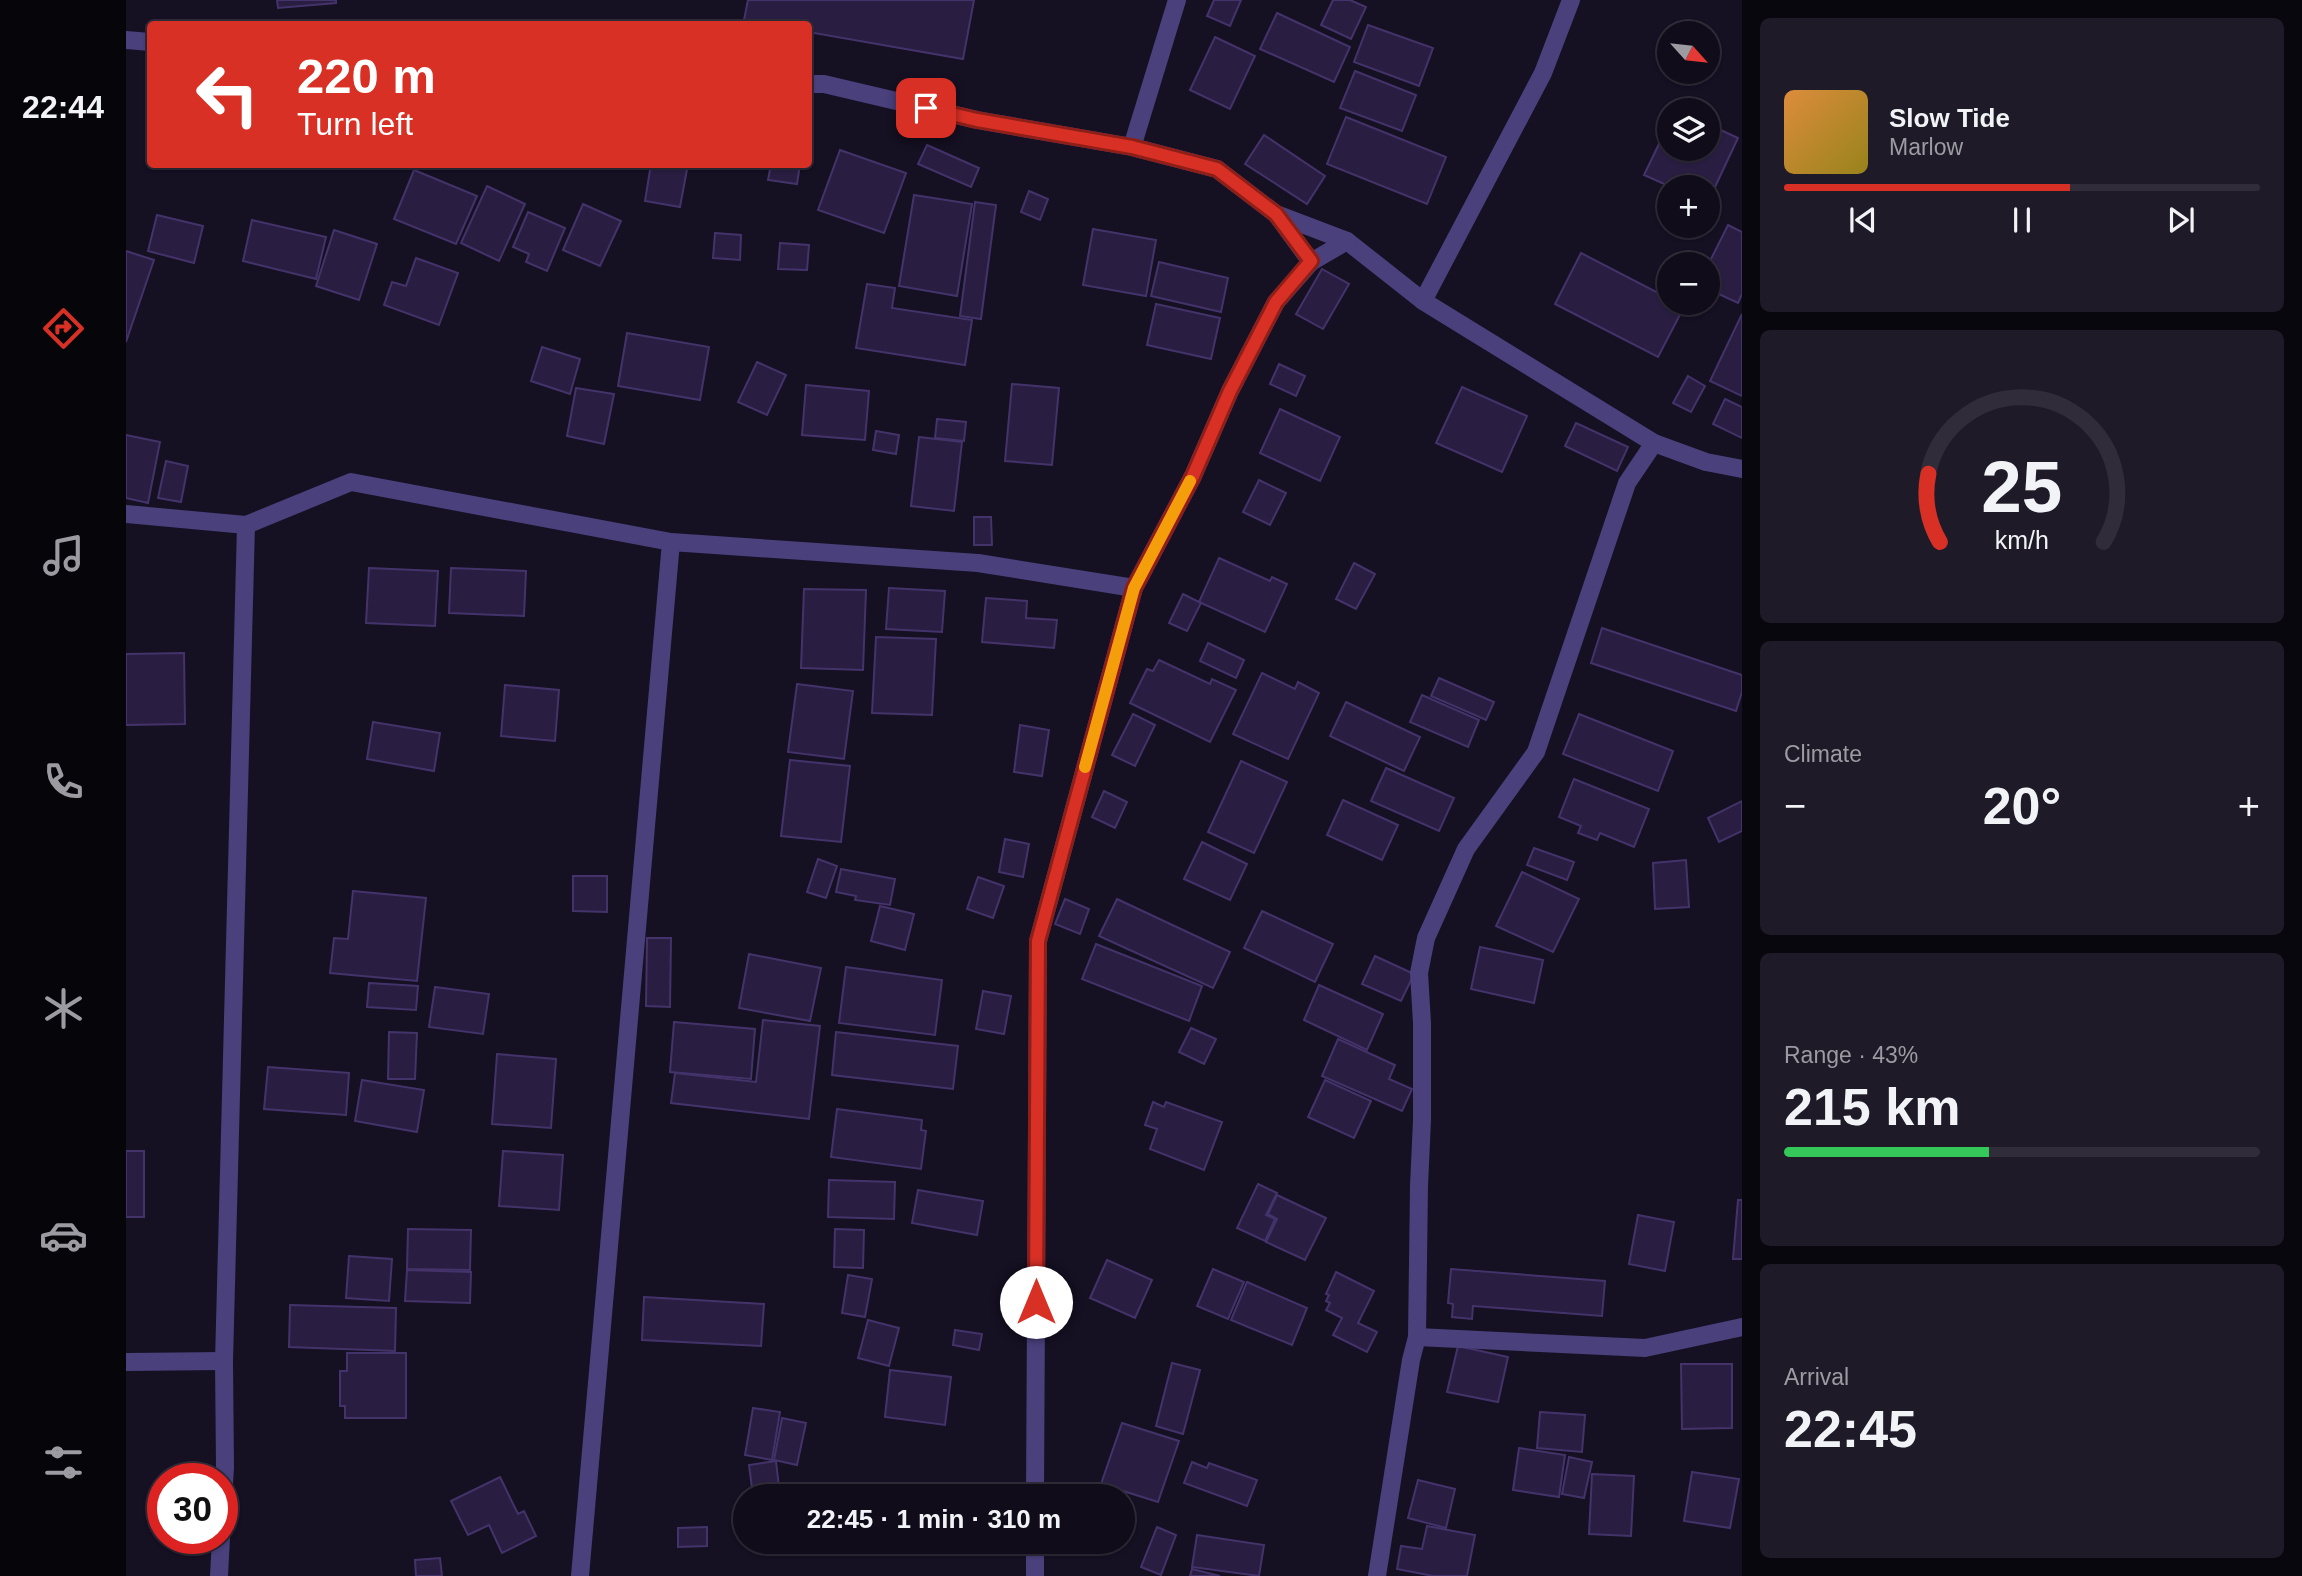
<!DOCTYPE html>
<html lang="en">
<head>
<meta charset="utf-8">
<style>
  body { margin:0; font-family:Helvetica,sans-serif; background:#1e1a27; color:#f1f3f6; height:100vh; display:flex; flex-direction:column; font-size:26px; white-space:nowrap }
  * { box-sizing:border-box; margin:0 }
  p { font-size:23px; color:#9c9ba2 }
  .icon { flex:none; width:38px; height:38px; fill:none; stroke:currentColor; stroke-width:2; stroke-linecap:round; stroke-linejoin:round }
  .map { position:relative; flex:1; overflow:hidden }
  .drawer { display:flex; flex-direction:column; gap:18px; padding:18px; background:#09070e; width:560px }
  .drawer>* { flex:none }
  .hud { position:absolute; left:21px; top:21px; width:665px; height:147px; border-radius:7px; box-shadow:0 2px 5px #0004,0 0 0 2px #302c39; background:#d93025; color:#fff; overflow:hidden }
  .needle { width:46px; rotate:117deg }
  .buttons { position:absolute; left:1531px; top:21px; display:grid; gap:14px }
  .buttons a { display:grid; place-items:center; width:63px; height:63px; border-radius:50%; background:#100c1a; box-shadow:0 2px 5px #0004,0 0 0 2px #302c39; font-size:35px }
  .speed { position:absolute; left:21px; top:1463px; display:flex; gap:14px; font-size:35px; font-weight:700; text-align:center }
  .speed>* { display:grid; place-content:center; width:91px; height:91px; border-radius:50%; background:#100c1a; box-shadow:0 2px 5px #0004,0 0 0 2px #302c39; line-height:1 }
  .speed .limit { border:10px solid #d22; background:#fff; color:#111 }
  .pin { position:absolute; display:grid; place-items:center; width:60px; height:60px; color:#fff; margin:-30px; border-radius:14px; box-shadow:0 4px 10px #0006 }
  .me { position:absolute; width:77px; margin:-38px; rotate:0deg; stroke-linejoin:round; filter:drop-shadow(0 0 5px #0008) }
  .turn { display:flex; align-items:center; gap:24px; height:147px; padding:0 35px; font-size:32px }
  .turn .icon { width:91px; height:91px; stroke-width:2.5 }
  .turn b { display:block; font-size:49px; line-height:60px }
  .big { font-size:52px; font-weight:600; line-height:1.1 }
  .drawer .card { flex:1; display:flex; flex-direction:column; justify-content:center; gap:10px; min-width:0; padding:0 24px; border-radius:10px; background:#1e1a27 }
  .drawer .dial { align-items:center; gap:0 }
  .dial svg { height:182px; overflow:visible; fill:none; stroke:#302c39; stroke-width:7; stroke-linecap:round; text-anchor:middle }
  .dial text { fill:#f1f3f6; stroke:none }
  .song { display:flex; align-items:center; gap:21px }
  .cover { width:84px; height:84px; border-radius:10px; background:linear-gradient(135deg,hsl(30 70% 55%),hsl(50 70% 35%)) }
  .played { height:7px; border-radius:4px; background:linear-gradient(90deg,#d93025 60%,#302c39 60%) }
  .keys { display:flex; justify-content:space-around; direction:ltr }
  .heat { display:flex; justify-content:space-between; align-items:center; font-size:38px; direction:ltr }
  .charge { height:10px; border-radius:5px; background:linear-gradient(90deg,#34c759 43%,#302c39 0) }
  .trip { position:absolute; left:607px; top:1484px; width:402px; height:70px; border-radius:35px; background:#100c1a; box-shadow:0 2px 5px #0004,0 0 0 2px #302c39; font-weight:600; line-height:70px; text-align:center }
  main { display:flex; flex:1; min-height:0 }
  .dock { display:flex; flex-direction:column; width:126px; justify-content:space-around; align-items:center; background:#06050a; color:#9c9ba2 }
  .dock .icon { width:49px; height:49px }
  .dock .selected { color:#d93025 }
  .dock b { font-size:32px; color:#f1f3f6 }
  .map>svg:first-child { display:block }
</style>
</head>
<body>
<main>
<nav class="dock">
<b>22:44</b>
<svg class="icon selected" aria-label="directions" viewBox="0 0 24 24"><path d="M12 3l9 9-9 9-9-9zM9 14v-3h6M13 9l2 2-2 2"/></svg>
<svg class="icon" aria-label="music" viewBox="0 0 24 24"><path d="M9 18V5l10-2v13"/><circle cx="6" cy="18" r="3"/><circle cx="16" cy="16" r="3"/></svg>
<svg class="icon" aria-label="phone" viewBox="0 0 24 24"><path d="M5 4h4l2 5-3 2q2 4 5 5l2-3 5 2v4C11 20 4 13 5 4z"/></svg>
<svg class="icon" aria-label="climate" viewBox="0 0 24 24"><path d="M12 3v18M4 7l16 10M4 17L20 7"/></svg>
<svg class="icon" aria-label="car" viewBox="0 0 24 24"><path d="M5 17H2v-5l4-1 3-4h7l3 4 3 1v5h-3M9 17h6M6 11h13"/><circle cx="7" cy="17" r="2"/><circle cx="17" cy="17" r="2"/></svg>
<svg class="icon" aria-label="filters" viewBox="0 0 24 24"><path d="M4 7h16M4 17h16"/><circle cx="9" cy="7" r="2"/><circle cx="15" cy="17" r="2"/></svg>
</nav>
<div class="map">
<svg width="1616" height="1576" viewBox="0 0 1616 1576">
  <rect width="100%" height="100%" fill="#151022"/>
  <g fill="#291e41" stroke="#44336a" stroke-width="2">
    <path d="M151,0H210V3L152,8Z"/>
    <path d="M622,0H848L837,59L682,32V24H643L618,20Z"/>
    <path d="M1088,0H1115L1104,26L1081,16Z"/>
    <path d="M1207,0H1224L1240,7L1225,39L1195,25Z"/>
    <path d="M1151,13L1224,47L1208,82L1134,49Z"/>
    <path d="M1242,25L1307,48L1293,86L1228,62Z"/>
    <path d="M1089,37L1129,56L1104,109L1064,90Z"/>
    <path d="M1229,71L1290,95L1276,131L1214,108Z"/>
    <path d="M1220,117L1320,157L1301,204L1201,164Z"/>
    <path d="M1544,121V149H1582V124L1612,138L1582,202V187H1545L1518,175Z"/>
    <path d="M1138,135L1199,176L1181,204L1119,164Z"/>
    <path d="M801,145L853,168L845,187L792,164Z"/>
    <path d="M714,150L780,173L758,233L692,210Z"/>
    <path d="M525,164H562L554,207L519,201Z"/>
    <path d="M645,164H674L671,184L642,180Z"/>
    <path d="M288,170L351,196L330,244L268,219Z"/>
    <path d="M361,186L399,204L373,261L335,243Z"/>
    <path d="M903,191L922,199L914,220L895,212Z"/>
    <path d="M788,195L846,204L831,296L773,286Z"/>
    <path d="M849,202L870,205L855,319L834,316Z"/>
    <path d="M457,204L495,221L474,266L437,250Z"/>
    <path d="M402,212L439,228L421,271L400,262L403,254L387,247Z"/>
    <path d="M31,215L77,226L68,263L22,251Z"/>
    <path d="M126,220L200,237L190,279L117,261Z"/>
    <path d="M1602,225L1616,232V294L1612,303L1582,289V265Z"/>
    <path d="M967,229L1030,240L1020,296L957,285Z"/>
    <path d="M208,230L251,244L233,300L190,286Z"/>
    <path d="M589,233L615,235L614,260L587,258Z"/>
    <path d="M654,243L683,245L681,270L652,269Z"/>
    <path d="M0,251L28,260L0,342Z"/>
    <path d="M1455,253L1544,299V303H1550L1558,307L1532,357L1429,304Z"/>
    <path d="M290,258L332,273L313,325L258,305L266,282L280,286Z"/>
    <path d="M1033,262L1102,278L1095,312L1025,296Z"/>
    <path d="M1196,269L1223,284L1197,329L1170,314Z"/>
    <path d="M741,284L769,288L766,308L846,320L839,365L730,348Z"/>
    <path d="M1030,304L1094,318L1085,359L1021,345Z"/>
    <path d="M1616,314V396L1584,381Z"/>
    <path d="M501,333L583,347L574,400L492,386Z"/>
    <path d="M416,347L454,359L444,394L405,381Z"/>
    <path d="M631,362L660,375L641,415L612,402Z"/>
    <path d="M1153,364L1179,376L1170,396L1144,384Z"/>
    <path d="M1562,376L1579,386L1565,412L1547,403Z"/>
    <path d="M886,384L933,388L926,465L879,461Z"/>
    <path d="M680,385L743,391L739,440L676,435Z"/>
    <path d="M1336,387L1401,416L1376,472L1310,443Z"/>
    <path d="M450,388L488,394L478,444L441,436Z"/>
    <path d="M1599,399L1616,407V438L1587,424Z"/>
    <path d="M1154,409L1214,437L1194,481L1134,453Z"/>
    <path d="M811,419L840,422L838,441L809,438Z"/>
    <path d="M1450,423L1502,447L1491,471L1439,446Z"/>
    <path d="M750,431L773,435L770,454L747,450Z"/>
    <path d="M0,435L34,442L22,503L0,498Z"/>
    <path d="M793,437L836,442L828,511L785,506Z"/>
    <path d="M40,461L62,466L55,502L32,498Z"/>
    <path d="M1133,480L1160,493L1144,525L1117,512Z"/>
    <path d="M848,517H865L866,545H848Z"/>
    <path d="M1093,558L1144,581L1146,577L1161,584L1139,632L1073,602Z"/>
    <path d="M1228,563L1249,574L1230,609L1210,599Z"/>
    <path d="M243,568L312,571L309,626L240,623Z"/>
    <path d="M325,568L400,571L398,616L323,613Z"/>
    <path d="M763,588L819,591L816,632L760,629Z"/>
    <path d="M678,589L740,590L737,670L675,668Z"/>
    <path d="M1057,594L1075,603L1061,631L1043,623Z"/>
    <path d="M860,598L901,601L900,618L931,620L928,648L856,642Z"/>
    <path d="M1476,628L1616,675V692L1610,711L1465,663Z"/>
    <path d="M750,637L810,639L806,715L746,713Z"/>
    <path d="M1082,643L1118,660L1110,678L1074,661Z"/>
    <path d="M58,653L59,724L0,725V654Z"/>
    <path d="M1033,660L1084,684L1086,679L1110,690L1084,742L1004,703L1021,669L1027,671Z"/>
    <path d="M1136,673L1169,689L1172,682L1193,693L1162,759L1107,734Z"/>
    <path d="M1313,678L1368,702L1360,720L1305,696Z"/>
    <path d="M671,684L727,691L718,759L662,752Z"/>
    <path d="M379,685L433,690L429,741L375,736Z"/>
    <path d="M1296,695L1353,720L1342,747L1284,722Z"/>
    <path d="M1220,702L1294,737L1278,771L1204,736Z"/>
    <path d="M1007,714L1029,725L1009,766L986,755Z"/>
    <path d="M1453,714L1547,751L1532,791L1437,754Z"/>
    <path d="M247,722L314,733L308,771L241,759Z"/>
    <path d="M894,725L923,730L916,776L888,772Z"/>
    <path d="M664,760L724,766L715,842L655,836Z"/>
    <path d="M1115,761L1161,782L1128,853L1082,832Z"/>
    <path d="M1260,768L1328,798L1313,831L1245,801Z"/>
    <path d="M1448,779L1523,809L1508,847L1474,833L1471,840L1452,833L1455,826L1433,817Z"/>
    <path d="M978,791L1001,802L989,828L966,817Z"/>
    <path d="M1217,800L1272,825L1256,860L1201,835Z"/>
    <path d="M1616,801V831L1593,842L1582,818Z"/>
    <path d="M879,839L903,844L897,877L873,872Z"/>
    <path d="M1076,842L1121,864L1104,900L1058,879Z"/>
    <path d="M1408,848L1448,862L1441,880L1401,865Z"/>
    <path d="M692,859L711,866L700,898L681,892Z"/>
    <path d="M1560,860L1563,907L1529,909L1527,863Z"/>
    <path d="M715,869L769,879L764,905L729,900L730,896L710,892Z"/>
    <path d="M1396,872L1453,899L1427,952L1370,926Z"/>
    <path d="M447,876H481V912L447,911Z"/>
    <path d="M852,877L878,886L867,918L841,909Z"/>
    <path d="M227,891L300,898L291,981L204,973L208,938L222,939Z"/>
    <path d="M939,899L963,909L954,934L929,924Z"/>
    <path d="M991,899L1104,952L1087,988L973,936Z"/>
    <path d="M754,906L788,914L779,950L745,941Z"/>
    <path d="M1136,911L1207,944L1189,982L1118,948Z"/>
    <path d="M521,938H545L544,1007L520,1006Z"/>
    <path d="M970,944L1076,986L1063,1021L956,979Z"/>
    <path d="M1354,947L1417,960L1408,1003L1345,989Z"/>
    <path d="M623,954L695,968L684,1021L613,1008Z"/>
    <path d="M1249,956L1288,974L1275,1001L1236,984Z"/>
    <path d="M720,967L816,980L809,1035L713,1023Z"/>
    <path d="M243,983L292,986L290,1010L241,1007Z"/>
    <path d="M1193,985L1257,1014L1241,1050L1178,1020Z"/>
    <path d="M309,987L363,994L357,1034L303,1027Z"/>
    <path d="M857,991L885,996L878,1034L850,1029Z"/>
    <path d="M637,1020L694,1026L683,1119L545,1103L549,1073L630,1082Z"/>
    <path d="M548,1022L629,1029L625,1079L544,1072Z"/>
    <path d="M1065,1028L1090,1039L1078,1064L1053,1052Z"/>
    <path d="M263,1032L291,1033L289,1079H262Z"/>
    <path d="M710,1032L832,1046L827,1089L706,1075Z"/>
    <path d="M1212,1039L1269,1065L1263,1079L1286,1089L1276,1111L1196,1076Z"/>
    <path d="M371,1054L430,1059L425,1128L366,1124Z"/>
    <path d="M142,1067L223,1073L220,1115L138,1109Z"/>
    <path d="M236,1080L298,1090L291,1132L229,1121Z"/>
    <path d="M1199,1080L1245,1101L1228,1138L1182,1117Z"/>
    <path d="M1027,1102L1038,1107L1040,1102L1096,1122L1078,1170L1024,1149L1031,1129L1019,1125Z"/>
    <path d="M711,1109L796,1120L795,1130L800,1131L795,1169L705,1157Z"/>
    <rect x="0" y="1151" width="18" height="66"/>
    <path d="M377,1151L437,1155L433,1210L373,1206Z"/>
    <path d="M703,1180L769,1182L768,1219L702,1217Z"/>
    <path d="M1132,1184L1151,1193L1140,1215L1149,1219L1139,1241L1111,1228Z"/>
    <path d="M792,1190L857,1201L851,1235L786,1223Z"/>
    <path d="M1151,1195L1200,1218L1179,1260L1140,1242L1151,1219L1142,1214Z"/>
    <path d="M1612,1200H1616V1259H1607Z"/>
    <path d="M1512,1215L1548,1222L1539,1271L1503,1264Z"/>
    <path d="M282,1229L345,1230L344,1270L281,1269Z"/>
    <path d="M709,1229L738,1230L737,1268L708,1267Z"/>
    <path d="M223,1256L266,1259L263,1301L220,1298Z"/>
    <path d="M981,1260L1026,1280L1009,1318L964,1298Z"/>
    <path d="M1087,1269L1118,1282L1102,1319L1071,1306Z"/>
    <path d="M1325,1269L1479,1281L1476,1316L1347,1306L1346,1319L1326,1317L1327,1304L1322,1303Z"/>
    <path d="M281,1270L345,1272L344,1303L279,1301Z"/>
    <path d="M1210,1272L1248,1291L1232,1323L1251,1332L1241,1352L1207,1335L1216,1318L1200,1310L1204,1303L1200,1301L1203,1295L1200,1294Z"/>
    <path d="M722,1275L746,1279L739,1317L716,1313Z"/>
    <path d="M1121,1282L1181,1308L1166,1345L1105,1320Z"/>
    <path d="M518,1297L638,1304L635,1346L516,1340Z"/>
    <path d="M164,1305L270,1308L269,1351L163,1347Z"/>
    <path d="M742,1320L773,1328L763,1366L732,1358Z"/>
    <path d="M829,1330L856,1334L853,1350L827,1345Z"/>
    <path d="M1332,1346L1382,1357L1372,1402L1321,1392Z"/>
    <path d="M221,1353H280V1418H219V1406H214V1371H221Z"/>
    <path d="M1046,1363L1074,1370L1057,1434L1030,1426Z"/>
    <path d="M1555,1364H1606V1428L1556,1429Z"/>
    <path d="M764,1370L825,1377L819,1425L759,1417Z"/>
    <path d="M627,1408L654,1412L646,1460L619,1455Z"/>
    <path d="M1414,1412L1459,1415L1456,1452L1411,1448Z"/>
    <path d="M656,1418L680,1423L671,1465L648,1460Z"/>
    <path d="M996,1423L1053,1441L1032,1502L975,1484Z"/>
    <path d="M1393,1448L1439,1455L1433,1497L1387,1490Z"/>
    <path d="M1443,1457L1466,1462L1458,1498L1436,1494Z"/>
    <path d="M650,1461L654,1496H627L623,1465Z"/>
    <path d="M1066,1462L1081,1468L1083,1463L1131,1480L1121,1506L1058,1483Z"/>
    <path d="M1566,1472L1613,1479L1604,1528L1558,1521Z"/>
    <path d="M1466,1474L1508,1476L1505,1536L1463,1534Z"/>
    <path d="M374,1477L392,1514L398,1511L410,1536L376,1553L363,1525L342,1535L325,1501Z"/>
    <path d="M1292,1480L1329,1489L1320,1528L1282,1518Z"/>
    <path d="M1301,1526L1349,1535L1341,1576H1307L1271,1569L1275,1546L1296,1549Z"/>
    <path d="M581,1527V1546L552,1547V1528Z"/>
    <path d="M1031,1527L1050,1535L1035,1575L1015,1567Z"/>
    <path d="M1071,1535L1138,1545L1133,1576L1066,1567Z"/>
    <path d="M314,1558L316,1576H290L289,1560Z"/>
    <path d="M1066,1569L1094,1576H1064Z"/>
  </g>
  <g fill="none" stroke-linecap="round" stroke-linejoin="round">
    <g stroke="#49407c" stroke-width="18">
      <path d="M0,40L24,42"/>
      <path d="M682,84H698L851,120L1006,147L1091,169L1150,214L1221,241L1297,301L1528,443L1580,462L1616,469"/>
      <path d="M1006,147L1051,0"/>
      <path d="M1150,214L1185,262"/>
      <path d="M1297,301L1417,73L1445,0"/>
      <path d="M0,514L120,525L225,482L545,542"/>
      <path d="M1291,1337L1519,1348L1616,1327"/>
      <path d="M0,1362L98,1361"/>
      <path d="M909,1496L912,941L1008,588L1067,476L1104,391L1150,302L1185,262L1221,241"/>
      <path d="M96,1515L99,1468L98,1361L120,525"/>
      <path d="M93,1576L95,1538"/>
      <path d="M454,1576L545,542L852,563L1008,588"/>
      <path d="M909,1576V1542"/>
      <path d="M1251,1576L1285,1360L1291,1337L1293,1186L1296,1120V1023L1293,973L1300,938L1340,849L1410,752L1501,483L1528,443"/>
    </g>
  </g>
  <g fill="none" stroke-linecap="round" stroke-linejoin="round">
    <g stroke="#8d1f18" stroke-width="18">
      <path id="route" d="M800,108L851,120L1006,147L1091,169L1150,214L1185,261L1150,302L1104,391L1067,476L1008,588L912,941L910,1302"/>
    </g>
    <use href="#route" stroke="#d93025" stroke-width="12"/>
    <path stroke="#f59e0b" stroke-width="12" d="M959,767L1008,588L1064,481"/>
  </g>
</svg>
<div class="buttons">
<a><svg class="needle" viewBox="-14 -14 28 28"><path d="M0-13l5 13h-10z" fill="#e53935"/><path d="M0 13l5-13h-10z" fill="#9c9ba2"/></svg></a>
<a><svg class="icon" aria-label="layers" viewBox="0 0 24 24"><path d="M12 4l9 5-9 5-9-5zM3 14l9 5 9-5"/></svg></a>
<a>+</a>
<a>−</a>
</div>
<div class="speed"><div class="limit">30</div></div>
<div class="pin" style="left:800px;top:108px;background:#d93025"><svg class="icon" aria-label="arrive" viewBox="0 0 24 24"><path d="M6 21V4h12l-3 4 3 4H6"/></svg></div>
<svg class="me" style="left:910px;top:1302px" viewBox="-20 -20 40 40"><circle r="19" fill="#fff"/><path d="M0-13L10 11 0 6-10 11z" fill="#d93025"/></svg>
<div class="trip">22:45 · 1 min · 310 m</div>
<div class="hud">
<div class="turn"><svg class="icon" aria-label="left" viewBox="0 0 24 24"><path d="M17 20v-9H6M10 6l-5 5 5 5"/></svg><div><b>220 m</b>Turn left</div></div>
</div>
</div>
<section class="drawer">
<div class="card">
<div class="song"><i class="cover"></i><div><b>Slow Tide</b><p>Marlow</p></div></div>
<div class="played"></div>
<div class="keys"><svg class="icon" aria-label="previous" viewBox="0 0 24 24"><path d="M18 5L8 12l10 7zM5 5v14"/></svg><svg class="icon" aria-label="pause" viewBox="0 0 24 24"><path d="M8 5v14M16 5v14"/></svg><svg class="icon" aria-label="next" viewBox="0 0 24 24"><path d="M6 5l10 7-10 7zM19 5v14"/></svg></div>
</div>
<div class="card dial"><svg viewBox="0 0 100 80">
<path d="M14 69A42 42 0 1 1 86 69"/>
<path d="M14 69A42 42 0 0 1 9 39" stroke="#d93025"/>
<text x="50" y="56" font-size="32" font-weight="700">25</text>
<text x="50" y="72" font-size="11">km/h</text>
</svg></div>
<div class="card"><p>Climate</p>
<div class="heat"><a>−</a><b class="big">20°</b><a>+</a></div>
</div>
<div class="card"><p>Range · 43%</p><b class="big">215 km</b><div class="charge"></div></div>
<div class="card"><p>Arrival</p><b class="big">22:45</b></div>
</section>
</main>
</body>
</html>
